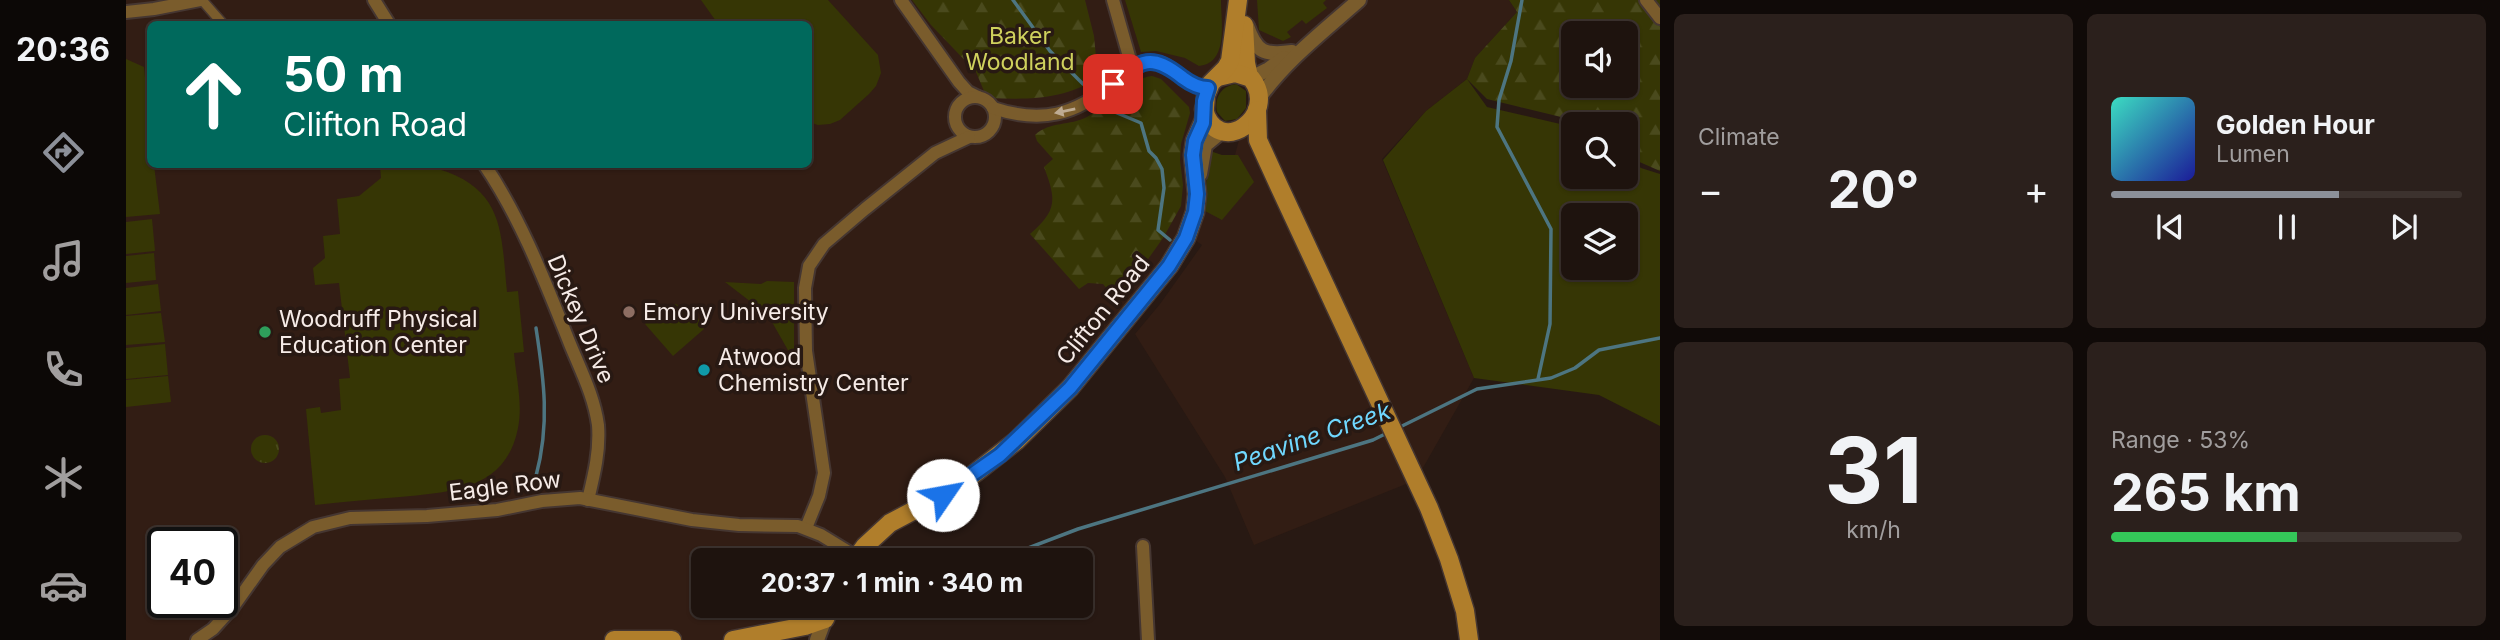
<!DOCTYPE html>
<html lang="en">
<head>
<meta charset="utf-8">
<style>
  body { margin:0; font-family:Inter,sans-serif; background:#2b201c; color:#f1f3f6; height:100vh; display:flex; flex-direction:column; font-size:26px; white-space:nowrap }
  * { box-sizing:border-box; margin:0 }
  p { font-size:23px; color:#a19e9e }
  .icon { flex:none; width:38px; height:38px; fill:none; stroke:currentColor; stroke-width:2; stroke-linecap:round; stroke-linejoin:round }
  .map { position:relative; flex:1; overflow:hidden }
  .side { display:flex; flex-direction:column; gap:14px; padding:14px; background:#100a08; width:840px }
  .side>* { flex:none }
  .hud { position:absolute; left:21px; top:21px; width:665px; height:147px; border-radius:10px; box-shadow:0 2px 5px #0004,0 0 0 2px #3c322e; background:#00695c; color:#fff; overflow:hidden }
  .tools { position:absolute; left:1435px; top:21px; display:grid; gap:14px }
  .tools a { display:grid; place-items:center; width:77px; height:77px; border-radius:10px; background:#1e130e; box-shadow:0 2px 5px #0004,0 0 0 2px #3c322e; font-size:35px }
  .speed { position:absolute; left:21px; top:527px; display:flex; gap:14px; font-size:35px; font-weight:700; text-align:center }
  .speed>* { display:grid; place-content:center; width:91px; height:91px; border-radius:50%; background:#1e130e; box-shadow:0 2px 5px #0004,0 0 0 2px #3c322e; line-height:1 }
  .speed .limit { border:4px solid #111; border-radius:10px; background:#fff; color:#111 }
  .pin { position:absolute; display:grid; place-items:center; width:60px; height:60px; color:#fff; margin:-30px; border-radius:14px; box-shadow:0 4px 10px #0006 }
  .me { position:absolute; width:77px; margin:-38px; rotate:57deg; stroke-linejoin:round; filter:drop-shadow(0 0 5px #0008) }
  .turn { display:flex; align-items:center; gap:24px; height:147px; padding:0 21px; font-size:32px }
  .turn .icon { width:91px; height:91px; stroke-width:2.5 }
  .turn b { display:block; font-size:49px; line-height:60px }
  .big { font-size:52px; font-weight:700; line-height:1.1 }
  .side .widget { flex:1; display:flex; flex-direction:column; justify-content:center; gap:10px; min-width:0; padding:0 24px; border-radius:10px; background:#2b201c }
  .side .dial { align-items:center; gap:0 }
  .dial b { font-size:91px; line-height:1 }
  .song { display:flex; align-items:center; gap:21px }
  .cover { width:84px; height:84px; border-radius:10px; background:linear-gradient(135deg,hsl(170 70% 55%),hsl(240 70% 35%)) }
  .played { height:7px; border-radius:4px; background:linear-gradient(90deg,#8c9099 65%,#3c322e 65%) }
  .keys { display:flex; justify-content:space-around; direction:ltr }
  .heat { display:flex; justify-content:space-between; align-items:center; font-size:38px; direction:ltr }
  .charge { height:10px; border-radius:5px; background:linear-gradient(90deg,#34c759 53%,#3c322e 0) }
  .side .tiles { flex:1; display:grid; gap:14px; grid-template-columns:repeat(2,1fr) }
  .trip { position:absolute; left:565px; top:548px; width:402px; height:70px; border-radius:10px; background:#1e130e; box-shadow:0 2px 5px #0004,0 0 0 2px #3c322e; font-weight:700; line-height:70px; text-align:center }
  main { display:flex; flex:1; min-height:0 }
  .dock { display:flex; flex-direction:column; width:126px; justify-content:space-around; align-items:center; background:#0c0806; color:#a19e9e }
  .dock .icon { width:49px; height:49px }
  .dock .on { color:#8c9099 }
  .dock b { font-size:32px; color:#f1f3f6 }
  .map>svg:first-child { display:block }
</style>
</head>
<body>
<main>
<nav class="dock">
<b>20:36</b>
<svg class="icon on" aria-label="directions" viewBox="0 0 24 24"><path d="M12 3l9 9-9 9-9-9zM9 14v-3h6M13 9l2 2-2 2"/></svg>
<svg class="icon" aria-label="music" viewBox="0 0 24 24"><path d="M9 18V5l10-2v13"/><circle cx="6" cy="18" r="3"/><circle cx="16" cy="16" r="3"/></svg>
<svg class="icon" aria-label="phone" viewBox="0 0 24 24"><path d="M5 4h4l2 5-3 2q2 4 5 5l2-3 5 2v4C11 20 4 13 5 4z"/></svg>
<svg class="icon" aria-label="climate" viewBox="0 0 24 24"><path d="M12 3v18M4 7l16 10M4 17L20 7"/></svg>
<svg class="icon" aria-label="car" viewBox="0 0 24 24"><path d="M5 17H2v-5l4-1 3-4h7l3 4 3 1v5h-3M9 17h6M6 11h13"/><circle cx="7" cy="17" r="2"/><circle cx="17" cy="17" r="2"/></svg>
</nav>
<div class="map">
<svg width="1534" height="640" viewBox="0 0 1534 640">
  <defs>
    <pattern id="forest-firs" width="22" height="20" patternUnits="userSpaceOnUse" patternTransform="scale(1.75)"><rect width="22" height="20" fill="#363605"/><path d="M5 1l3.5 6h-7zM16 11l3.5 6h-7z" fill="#4a4a1d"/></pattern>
    <pattern id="park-tufts" width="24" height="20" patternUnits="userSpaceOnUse" patternTransform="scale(1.75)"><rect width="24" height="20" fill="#363605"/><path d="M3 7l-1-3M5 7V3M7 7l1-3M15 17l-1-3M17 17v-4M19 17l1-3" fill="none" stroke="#4a4a1d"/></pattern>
  </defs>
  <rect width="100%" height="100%" fill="#281913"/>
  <g fill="#321d14" fill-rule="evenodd">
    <path d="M0,0H1112L1106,53L1088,80L1064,228L944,388L803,504L729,560H578V606H704L699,619L607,640H0ZM24,24H682V164H24ZM37,542H96V602H37Z"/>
    <path d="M1119,0H1383L1391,12L1349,58L1341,79L1300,111L1256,159L1348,378L1290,480L1128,545L1099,477L1009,334L1034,304L1076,245L1069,240L1077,216L1109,155L1126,90Z"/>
  </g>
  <g fill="#363605" fill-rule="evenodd">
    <path d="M575,0H702L752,55L755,73L750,86L743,94L714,120L704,124L692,125L683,122L682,24H592Z"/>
    <path d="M999,0H1095C1095,22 1103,63 1073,66L1059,58L1030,51L1015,52Z"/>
    <path d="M1131,0H1200L1197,3L1201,8L1180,24L1176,20L1161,32L1165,37L1157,41L1133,30Z"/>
    <path d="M0,59L18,67L24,128V164L28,165L34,214L0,217Z"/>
    <path d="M1341,79L1361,107L1447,127V177H1500V154L1515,168L1534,174V426L1473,395L1348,378L1257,160L1300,111ZM1447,215H1500V268H1447Z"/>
    <path d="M1110,84L1120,91V108L1111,119L1099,121L1091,112C1088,98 1095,86 1110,84Z"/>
    <path d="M1084,151L1096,155H1112L1128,182L1096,220L1079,211C1081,191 1079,170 1084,151Z"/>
    <path d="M254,165H312V169C379,189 375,233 381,292L392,291L398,352L388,353C390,377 397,404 392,428C380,490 325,492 274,497C245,499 217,502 189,505L180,409L194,407L195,413L215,410L213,379L224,378L213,283L189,285L187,268L199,258L197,236L214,234L211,199L233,196L255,178Z"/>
    <path d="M26,219L29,251L0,254V222Z"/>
    <path d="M28,253L30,280L0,283V256Z"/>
    <path d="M641,281L668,282V349L663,352L642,315L599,282L635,284Z"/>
    <path d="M32,284L35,311L0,315V288Z"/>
    <path d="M550,304L572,318L578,329L547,356L519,324C528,312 536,308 550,304Z"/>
    <path d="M35,313L39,342L0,345V316Z"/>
    <path d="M39,344L42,375L0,379V348Z"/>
    <path d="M42,376L45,402L0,407V380Z"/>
  </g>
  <g fill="url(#forest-firs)" fill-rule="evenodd">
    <path d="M786,0H959L968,36L972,78C939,99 903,100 865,98L858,91L850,72L805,25Z"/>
    <path d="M1383,0H1534V171L1500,156V124H1464L1361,99L1341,79L1349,58L1391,12ZM1447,33H1500V86H1447Z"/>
    <path d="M1026,76L1035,79L1063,107L1064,113L1055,144L1054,160L1057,185L1055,206L1037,238L993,300L987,296L977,284L962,283L953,289L904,234C932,210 930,199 918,167L927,159L911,141L909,135C924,121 944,126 961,117C983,105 1001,79 1026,76Z"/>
  </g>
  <circle fill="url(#park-tufts)" cx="139" cy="449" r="14"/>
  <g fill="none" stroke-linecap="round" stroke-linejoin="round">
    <g stroke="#4d7581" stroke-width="3.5">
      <path d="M887,0L924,51L957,84"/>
      <path d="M1396,0L1385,61L1373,100L1371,127L1425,229L1424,324L1412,379"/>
      <path d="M984,110L1015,123L1023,151L1030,158L1036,169L1038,188L1032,230L1044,240"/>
      <path d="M1272,428L1351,389L1425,378L1449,368L1473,350L1534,338"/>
      <path d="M410,476C424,424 418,380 410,328"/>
      <path d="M871,560L952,529L1247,440L1261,433"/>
      <path d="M721,611L738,606"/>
    </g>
    <g stroke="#453631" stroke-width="12">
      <path id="pedestrian" d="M76,0L97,24"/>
    </g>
    <g stroke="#453631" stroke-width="16">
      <g id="minor">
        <path d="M248,0L263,24"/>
        <path d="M775,0L833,82L842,92L852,97"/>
        <path d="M987,0L1006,67"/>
        <path d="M1520,0L1534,18"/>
        <path d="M0,12L28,9L74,0"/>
        <circle cx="849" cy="117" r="20"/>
        <path d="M867,108C916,124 949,115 988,83C997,75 1006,64 1019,62C1046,57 1057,89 1082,88"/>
        <path d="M358,164C395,218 420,284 444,344C455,371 468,396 472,425C474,451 468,475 462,500"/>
        <path d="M680,528L693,496L698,473L680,351L679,288L683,266L698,244L739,209L809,153L843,137"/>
        <path d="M1017,546L1022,640"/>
        <path d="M71,640L87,629L107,607L137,565L154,547L187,527L224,518L301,516L371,510L416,501L454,498L566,520L613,525L672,526L695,535L731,557"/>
      </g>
    </g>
    <g stroke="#453631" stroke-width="18">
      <g id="tertiary">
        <path d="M1121,26C1130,52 1138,56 1166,52"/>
        <path d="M1125,78L1143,69L1158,58"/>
        <path d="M1133,98C1160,60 1198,31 1233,0"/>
        <path d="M1074,174L1079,145L1096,131"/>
        <path d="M691,640L701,613"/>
      </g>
    </g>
    <g stroke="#453631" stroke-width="21">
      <g id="secondary">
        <path d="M1118,25L1120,63L1123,77"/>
        <path d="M1078,109C1091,160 1155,116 1125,78L1109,73L1092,77"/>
        <path d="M1131,110L1132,140L1153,186L1303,508L1323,559L1339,611L1343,640"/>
        <path d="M729,560L739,546L764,523L830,488L890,441L944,388L1043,266L1060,238L1069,212L1071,194L1067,155L1069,141L1078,120L1080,95L1085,83L1100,68L1104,61L1112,0"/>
        <path d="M488,640H546"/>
        <path d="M607,640L679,626L699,619L704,606"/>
      </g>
    </g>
    <use href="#pedestrian" stroke="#7a5c2c" stroke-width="9"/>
    <use href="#minor" stroke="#7a5c2c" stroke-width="12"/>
    <use href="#tertiary" stroke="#7a5c2c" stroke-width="14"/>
    <use href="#secondary" stroke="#b07e2b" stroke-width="18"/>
  </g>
  <defs><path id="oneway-solid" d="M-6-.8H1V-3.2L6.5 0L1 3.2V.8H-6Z" transform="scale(1.75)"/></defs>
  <use fill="#beab93" href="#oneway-solid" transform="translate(939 111) rotate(168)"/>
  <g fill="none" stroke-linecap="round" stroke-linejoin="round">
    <g stroke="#114b97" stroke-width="18">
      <path id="route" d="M817,495L874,455L944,388L1043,266L1060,238L1069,212L1071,194L1067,155L1069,141L1077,123L1078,101L1082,88C1072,88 1065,84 1057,78C1026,53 1015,59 987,84"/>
    </g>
    <use href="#route" stroke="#1a73e8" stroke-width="12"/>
  </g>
  <circle fill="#8d6e63" stroke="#281913" stroke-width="2.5" cx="503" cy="312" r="7"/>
  <circle fill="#2e9e5b" stroke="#281913" stroke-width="2.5" cx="139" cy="332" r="7"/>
  <circle fill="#0f9aa8" stroke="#281913" stroke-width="2.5" cx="578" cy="370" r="7"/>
  <g text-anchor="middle" stroke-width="7" stroke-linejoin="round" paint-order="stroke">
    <g font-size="23" fill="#cfd15d" stroke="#281913">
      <text x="894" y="44">Baker<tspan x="894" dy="26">Woodland</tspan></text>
    </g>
    <g font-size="23" fill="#f6ebe7" stroke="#281913">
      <text transform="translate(977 310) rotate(-51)" y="8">Clifton Road</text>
      <text transform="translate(455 319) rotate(67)" y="8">Dickey Drive</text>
      <text transform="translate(379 486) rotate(-7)" y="8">Eagle Row</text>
    </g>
    <g font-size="23" fill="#f6ebe7" stroke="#281913" text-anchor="start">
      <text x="517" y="320">Emory University</text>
      <text x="153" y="327">Woodruff Physical<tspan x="153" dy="26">Education Center</tspan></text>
      <text x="592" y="365">Atwood<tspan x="592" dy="26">Chemistry Center</tspan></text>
    </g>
    <g font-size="24" font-style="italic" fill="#70d8ff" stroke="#281913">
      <text transform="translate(1186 437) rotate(-19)" y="8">Peavine Creek</text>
    </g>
  </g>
</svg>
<div class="tools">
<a><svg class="icon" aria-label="sound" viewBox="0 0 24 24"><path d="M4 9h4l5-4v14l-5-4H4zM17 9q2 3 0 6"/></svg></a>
<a><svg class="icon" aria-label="search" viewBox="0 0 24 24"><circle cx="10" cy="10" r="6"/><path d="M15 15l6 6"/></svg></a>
<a><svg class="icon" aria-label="layers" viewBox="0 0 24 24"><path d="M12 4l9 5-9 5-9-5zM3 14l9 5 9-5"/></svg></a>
</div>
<div class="speed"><div class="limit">40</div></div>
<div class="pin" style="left:987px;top:84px;background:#d93025"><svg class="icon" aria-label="arrive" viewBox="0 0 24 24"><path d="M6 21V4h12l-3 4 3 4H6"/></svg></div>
<svg class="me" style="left:817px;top:495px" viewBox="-20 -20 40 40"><circle r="19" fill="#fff"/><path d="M0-13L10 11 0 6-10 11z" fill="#1a73e8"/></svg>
<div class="trip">20:37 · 1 min · 340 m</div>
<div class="hud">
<div class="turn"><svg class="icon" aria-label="ahead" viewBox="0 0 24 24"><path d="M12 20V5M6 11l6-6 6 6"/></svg><div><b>50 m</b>Clifton Road</div></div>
</div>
</div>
<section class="side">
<div class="tiles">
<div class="widget"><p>Climate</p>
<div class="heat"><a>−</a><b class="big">20°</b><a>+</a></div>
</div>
<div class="widget">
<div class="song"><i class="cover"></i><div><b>Golden Hour</b><p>Lumen</p></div></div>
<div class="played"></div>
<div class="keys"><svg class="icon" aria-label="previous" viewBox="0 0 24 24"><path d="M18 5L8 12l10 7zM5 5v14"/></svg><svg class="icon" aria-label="pause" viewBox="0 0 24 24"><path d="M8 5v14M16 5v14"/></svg><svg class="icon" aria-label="next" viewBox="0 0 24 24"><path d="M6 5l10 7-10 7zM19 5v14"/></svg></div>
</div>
<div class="widget dial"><b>31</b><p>km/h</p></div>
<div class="widget"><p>Range · 53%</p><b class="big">265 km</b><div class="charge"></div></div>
</div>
</section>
</main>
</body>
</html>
